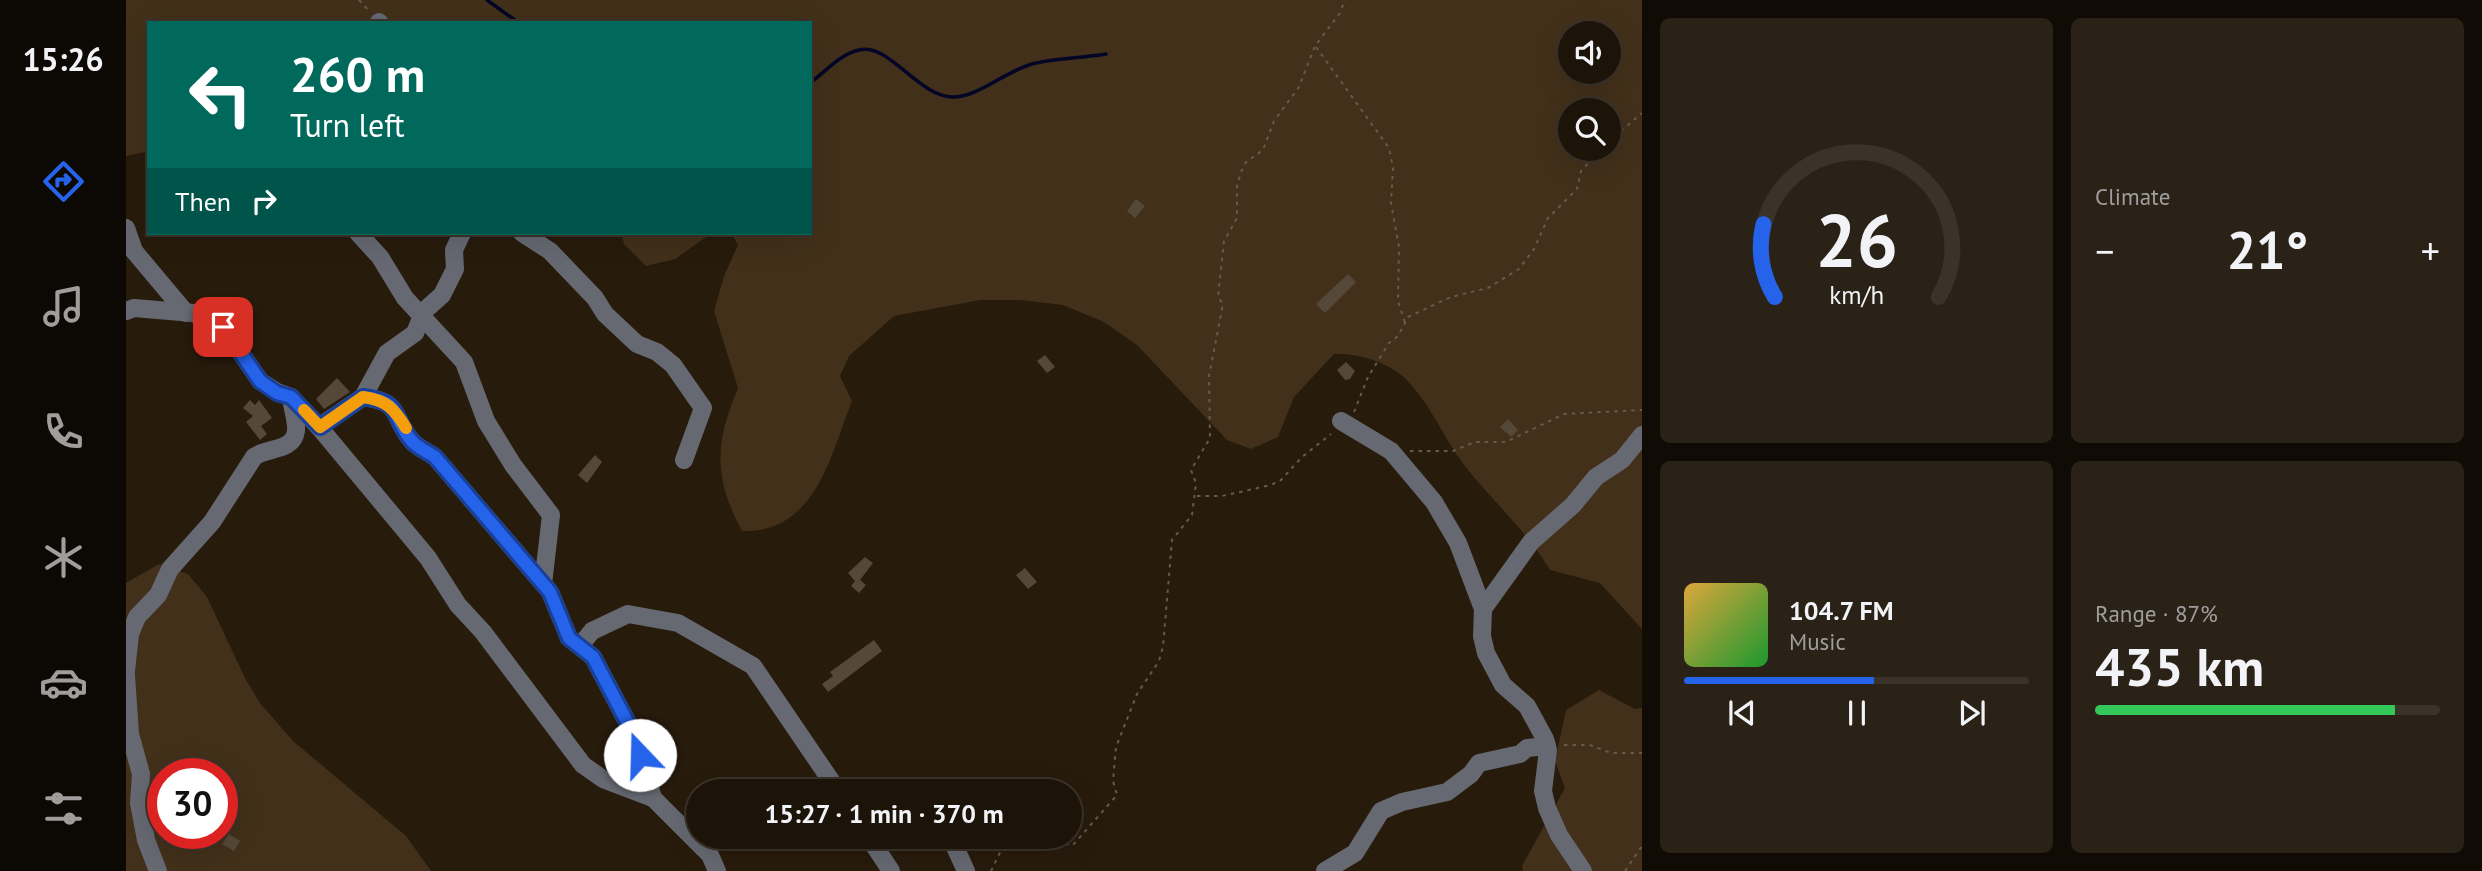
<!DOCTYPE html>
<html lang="en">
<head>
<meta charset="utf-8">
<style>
  body { margin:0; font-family:"PT Sans",sans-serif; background:#2a2117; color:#f1f3f6; height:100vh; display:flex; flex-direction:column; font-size:26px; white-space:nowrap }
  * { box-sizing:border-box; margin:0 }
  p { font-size:23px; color:#a09e9c }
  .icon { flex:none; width:38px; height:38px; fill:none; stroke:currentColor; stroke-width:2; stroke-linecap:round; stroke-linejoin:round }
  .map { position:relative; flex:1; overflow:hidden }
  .panel { display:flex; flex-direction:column; gap:18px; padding:18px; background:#100b05; width:840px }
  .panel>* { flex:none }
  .top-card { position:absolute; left:21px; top:21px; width:665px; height:214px; border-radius:0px; box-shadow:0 7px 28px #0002,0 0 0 2px #3b332a; background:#00695c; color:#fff; overflow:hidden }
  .buttons { position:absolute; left:1432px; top:21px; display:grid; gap:14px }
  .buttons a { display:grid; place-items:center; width:63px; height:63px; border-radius:50%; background:#1d1409; box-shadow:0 7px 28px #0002,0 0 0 2px #3b332a; font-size:35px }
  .speed { position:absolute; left:21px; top:758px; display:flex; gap:14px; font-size:35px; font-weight:700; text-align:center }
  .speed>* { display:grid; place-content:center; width:91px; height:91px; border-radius:50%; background:#1d1409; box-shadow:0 7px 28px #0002,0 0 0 2px #3b332a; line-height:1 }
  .speed .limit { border:10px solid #d22; background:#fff; color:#111 }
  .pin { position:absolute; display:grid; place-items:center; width:60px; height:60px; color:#fff; margin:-30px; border-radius:14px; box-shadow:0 4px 10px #0006 }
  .me { position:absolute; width:77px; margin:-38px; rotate:339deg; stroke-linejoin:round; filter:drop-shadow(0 0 5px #0008) }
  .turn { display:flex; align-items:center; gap:24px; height:147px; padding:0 28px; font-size:32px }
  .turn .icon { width:91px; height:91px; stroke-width:2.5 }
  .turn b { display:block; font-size:49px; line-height:60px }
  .then { display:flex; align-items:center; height:66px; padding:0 28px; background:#0003; gap:14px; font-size:26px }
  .big { font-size:52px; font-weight:700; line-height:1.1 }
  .panel .card { flex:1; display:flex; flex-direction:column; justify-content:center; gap:10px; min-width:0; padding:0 24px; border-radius:10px; background:#2a2117 }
  .panel .dial { align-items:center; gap:0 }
  .dial svg { height:182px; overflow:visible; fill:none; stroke:#3b332a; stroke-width:7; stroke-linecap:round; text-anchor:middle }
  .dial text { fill:#f1f3f6; stroke:none }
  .song { display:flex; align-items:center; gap:21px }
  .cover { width:84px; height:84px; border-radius:10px; background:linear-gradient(135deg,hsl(40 70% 55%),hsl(130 70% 35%)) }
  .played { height:7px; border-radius:4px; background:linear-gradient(90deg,#2563eb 55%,#3b332a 55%) }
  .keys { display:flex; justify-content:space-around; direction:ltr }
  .heat { display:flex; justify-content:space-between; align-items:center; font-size:38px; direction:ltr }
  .charge { height:10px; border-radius:5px; background:linear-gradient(90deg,#34c759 87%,#3b332a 0) }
  .panel .tiles { flex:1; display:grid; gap:18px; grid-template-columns:repeat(2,1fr) }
  .trip { position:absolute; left:560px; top:779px; width:396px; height:70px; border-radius:35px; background:#1d1409; box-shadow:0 7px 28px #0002,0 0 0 2px #3b332a; font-weight:700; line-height:70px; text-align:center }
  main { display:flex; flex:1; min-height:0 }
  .tab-bar { display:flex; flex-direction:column; width:126px; justify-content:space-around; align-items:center; background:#0c0804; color:#a09e9c }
  .tab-bar .icon { width:49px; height:49px }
  .tab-bar .on { color:#2563eb }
  .tab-bar b { font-size:32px; color:#f1f3f6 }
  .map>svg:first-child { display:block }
</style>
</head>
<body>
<main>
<nav class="tab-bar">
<b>15:26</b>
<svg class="icon on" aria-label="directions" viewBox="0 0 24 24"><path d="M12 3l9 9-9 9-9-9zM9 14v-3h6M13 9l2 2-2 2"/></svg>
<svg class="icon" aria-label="music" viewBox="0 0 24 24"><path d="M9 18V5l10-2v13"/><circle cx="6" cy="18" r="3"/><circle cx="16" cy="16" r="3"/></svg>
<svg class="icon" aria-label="phone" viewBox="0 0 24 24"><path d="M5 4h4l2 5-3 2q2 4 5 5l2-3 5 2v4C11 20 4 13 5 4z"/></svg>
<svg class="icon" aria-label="climate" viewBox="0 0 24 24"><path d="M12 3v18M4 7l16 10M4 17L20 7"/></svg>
<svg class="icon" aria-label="car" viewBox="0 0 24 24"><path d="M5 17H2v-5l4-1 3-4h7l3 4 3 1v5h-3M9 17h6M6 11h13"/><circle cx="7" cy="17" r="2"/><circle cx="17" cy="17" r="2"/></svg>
<svg class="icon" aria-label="filters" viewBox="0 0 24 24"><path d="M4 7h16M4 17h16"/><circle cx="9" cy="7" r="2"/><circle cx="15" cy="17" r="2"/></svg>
</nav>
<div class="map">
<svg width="1516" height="871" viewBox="0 0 1516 871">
  <rect width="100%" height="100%" fill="#271b0c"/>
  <g fill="#42301a" fill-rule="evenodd">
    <path d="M0,0H1516V629L1474,583L1424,570C1401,531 1367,502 1339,466C1317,438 1302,397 1274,374C1256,360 1230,353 1208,354L1168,397L1152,437L1125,449L1101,440L1011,345L978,322L937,305L894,300H854L768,316L723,356L714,376L726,401C704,456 690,533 616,531C587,477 589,443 612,388L588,311L598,276L612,245L605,233H684V23H294L292,20L23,23V151L0,156ZM1444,33H1482V72H1444ZM1444,110H1482V149H1444Z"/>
    <path d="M495,233H586L549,259L520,266L498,244Z"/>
    <path d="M33,564L62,574L81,597L120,680L134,703L167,741L280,836L305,871H0V583ZM37,774H96V833H37Z"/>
    <path d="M1473,690L1509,709L1516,708V871H1397L1396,866L1439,788L1429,761L1440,710Z"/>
  </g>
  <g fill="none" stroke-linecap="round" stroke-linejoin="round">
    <g stroke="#030526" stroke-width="3.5">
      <path d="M361,0L393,23"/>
      <path d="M684,83C699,72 714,54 733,50C762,42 792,96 826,97C852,98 881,69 910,63C933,58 957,58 980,54"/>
    </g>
  </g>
  <g fill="#564838">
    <path d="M1010,199L1019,206L1009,218L1001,211Z"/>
    <path d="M1222,274L1230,282L1199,313L1190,304Z"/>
    <path d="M919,355L929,367L921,373L911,361Z"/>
    <path d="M1220,362L1229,371L1224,379L1219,380L1211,370Z"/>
    <path d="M211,378L224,392L198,409L190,399Z"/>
    <path d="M124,400L129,405L133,400L146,418L135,426L141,434L134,440L120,422L127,416L117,408Z"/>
    <path d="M1382,419L1392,430L1385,437L1374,427Z"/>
    <path d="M469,455L476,462L461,483L452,475Z"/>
    <path d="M739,557L747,563L734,580L740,585L733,593L725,586L729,581L722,573Z"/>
    <path d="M899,568L911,582L902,589L890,575Z"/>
    <path d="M748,640L756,651L702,692L696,684L707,676L704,672Z"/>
    <path d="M103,834L114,841L108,851L96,844Z"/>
  </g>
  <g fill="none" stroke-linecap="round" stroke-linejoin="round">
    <g stroke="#655a4d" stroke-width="2" stroke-dasharray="3.5 5" stroke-linecap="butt">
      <path d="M233,0L243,11"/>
      <path d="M1190,47L1263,148L1267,168L1265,203L1273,247L1272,301L1279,323"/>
      <path d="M1482,142L1516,113"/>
      <path d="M1228,412L1242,377L1263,343L1272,336L1282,317L1325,297L1362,288L1393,269L1408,249L1422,218L1451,189L1455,171L1476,149"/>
      <path d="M1284,451H1327L1349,442H1380L1438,414L1516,410"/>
      <path d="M1071,496H1096L1145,485L1155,480L1176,457L1205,434"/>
      <path d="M1438,745H1464L1485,753H1516"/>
      <path d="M924,836L938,844L947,845L991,795L987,781L990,747L1011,694L1033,661L1037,647L1046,540L1066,515L1070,483L1065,470L1084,438L1083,376L1097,304L1092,297L1098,241L1111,218V186L1115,172L1120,162L1137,150L1148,121L1173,87L1189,46L1214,13L1219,0"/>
      <path d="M865,871L882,836"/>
      <path d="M1499,871L1516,846"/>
    </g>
    <g stroke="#666972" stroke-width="18">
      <path d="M253,22L254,23"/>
      <path d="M0,228L8,251L60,313"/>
      <path d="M232,233L254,257L279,298L338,362L360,421L387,465L425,515L417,584"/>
      <path d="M396,233L424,251L469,298L479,314L511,344L531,352L547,365L577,408L558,460"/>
      <path d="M0,311L8,308L67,313L97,327L134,381L151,392L165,397L193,427L237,397C277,402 265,416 285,440C290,447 302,452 309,457L424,592L443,638L467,657L507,733L527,798L584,855L591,871"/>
      <path d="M237,397L261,353L289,333L298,311L316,295L329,269L328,250L336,233"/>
      <path d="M1215,421L1265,451L1308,502L1332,543L1357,609L1356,636L1360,653L1377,685L1401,706L1419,739L1422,750L1417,791L1421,808L1433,835L1457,871"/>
      <path d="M193,427L302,558L332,605L357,632L457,765L477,779L527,798"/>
      <path d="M1357,609L1405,542L1447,505L1470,477L1496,460L1516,435"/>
      <path d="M454,646L466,631L502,614L552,623L627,666L712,791"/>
      <path d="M0,671L4,634L11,617L32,595L44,569L86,522L128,457C141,447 167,452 170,431C171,422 166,407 165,397"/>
      <path d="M0,675L4,734L1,743"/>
      <path d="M4,734L15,774L13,803L20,840L32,871"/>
      <path d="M742,836L765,871"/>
      <path d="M824,836L840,871"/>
      <path d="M1199,871L1229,853L1255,811L1276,802L1321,792L1345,774L1353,763L1394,754L1401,748L1421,746"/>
    </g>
  </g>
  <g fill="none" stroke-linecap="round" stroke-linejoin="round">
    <g stroke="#184099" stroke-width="18">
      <path id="route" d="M97,327L134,381L151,393L165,397L194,427L237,397C277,402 265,416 285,440C290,447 302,452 309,457L424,592L443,638L467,657L507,733L514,755"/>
    </g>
    <use href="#route" stroke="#2563eb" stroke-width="12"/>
    <path stroke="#f59e0b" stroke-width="12" d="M178,410L194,427L237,397C260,400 268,408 280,428"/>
  </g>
</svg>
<div class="buttons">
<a><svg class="icon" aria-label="sound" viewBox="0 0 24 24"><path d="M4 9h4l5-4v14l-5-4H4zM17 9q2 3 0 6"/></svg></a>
<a><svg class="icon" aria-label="search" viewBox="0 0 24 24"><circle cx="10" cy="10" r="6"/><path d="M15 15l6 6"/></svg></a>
</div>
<div class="speed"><div class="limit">30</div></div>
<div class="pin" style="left:97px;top:327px;background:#d93025"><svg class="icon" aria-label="arrive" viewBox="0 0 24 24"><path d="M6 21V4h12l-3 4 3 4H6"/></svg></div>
<svg class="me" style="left:514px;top:755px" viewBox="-20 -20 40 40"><circle r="19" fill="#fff"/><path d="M0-13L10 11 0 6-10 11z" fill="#2563eb"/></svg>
<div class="trip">15:27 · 1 min · 370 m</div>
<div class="top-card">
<div class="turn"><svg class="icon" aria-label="left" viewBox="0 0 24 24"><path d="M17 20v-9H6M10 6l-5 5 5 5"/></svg><div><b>260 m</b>Turn left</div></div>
<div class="then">Then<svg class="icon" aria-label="right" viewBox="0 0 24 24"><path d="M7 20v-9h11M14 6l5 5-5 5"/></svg></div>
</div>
</div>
<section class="panel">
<div class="tiles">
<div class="card dial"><svg viewBox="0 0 100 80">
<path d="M14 69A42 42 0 1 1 86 69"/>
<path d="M14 69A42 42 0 0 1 9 37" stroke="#2563eb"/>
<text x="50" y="56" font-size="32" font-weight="700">26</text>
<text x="50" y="72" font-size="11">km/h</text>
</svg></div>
<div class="card"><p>Climate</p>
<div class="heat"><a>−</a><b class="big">21°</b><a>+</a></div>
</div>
<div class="card">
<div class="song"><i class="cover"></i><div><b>104.7 FM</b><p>Music</p></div></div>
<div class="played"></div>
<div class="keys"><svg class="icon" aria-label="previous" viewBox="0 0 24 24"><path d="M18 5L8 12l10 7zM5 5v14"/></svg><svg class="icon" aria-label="pause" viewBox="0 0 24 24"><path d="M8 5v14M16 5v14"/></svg><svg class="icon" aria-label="next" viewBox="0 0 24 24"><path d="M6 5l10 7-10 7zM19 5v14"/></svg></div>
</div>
<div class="card"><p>Range · 87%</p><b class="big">435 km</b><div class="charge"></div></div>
</div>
</section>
</main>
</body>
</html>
